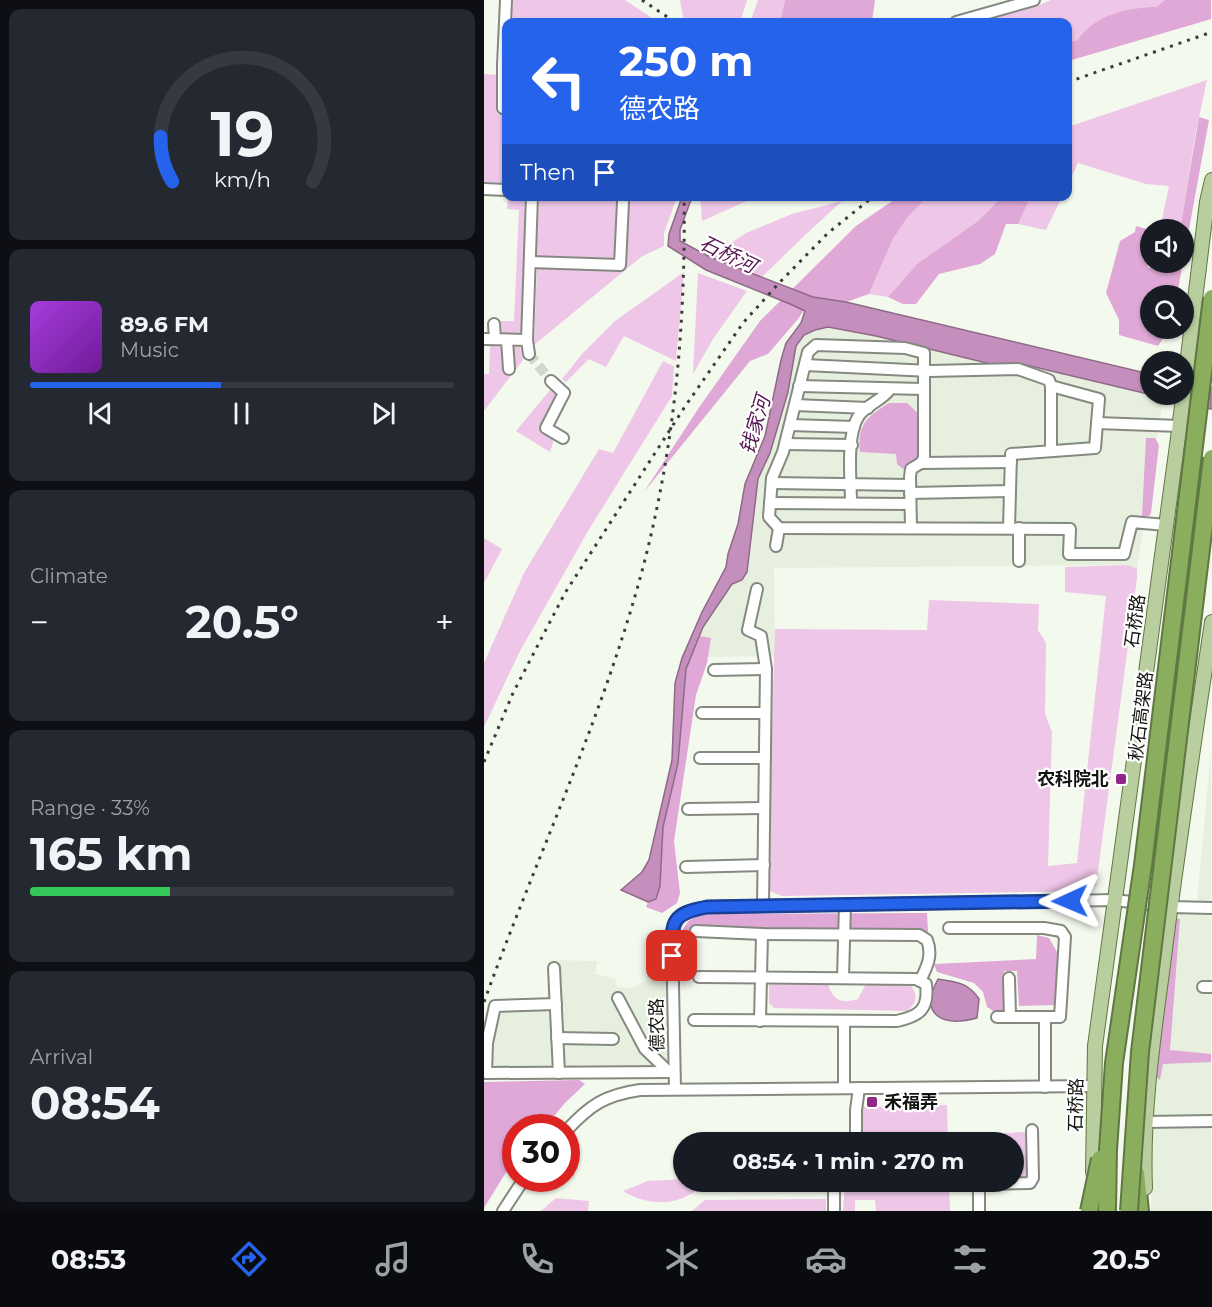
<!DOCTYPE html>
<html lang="en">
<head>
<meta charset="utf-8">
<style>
  body { margin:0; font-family:Montserrat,"Noto Sans SC",sans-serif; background:#242831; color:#f1f3f6; height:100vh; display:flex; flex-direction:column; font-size:22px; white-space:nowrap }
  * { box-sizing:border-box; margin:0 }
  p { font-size:20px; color:#9ea1a6 }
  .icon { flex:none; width:33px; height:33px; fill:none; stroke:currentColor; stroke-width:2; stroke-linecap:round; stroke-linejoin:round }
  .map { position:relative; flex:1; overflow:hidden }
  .drawer { display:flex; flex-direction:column; gap:9px; padding:9px; background:#0d0f14; width:484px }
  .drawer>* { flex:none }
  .guide { position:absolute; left:18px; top:18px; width:570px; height:183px; border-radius:12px; box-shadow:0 2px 4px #0004; background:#2563eb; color:#fff; overflow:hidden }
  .tools { position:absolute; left:656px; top:219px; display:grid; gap:12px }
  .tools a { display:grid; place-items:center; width:54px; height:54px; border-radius:50%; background:#171b24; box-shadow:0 2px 4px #0004; font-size:30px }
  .speed { position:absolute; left:18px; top:1114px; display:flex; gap:12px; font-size:30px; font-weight:700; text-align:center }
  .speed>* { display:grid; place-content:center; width:78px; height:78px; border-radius:50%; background:#171b24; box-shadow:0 2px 4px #0004; line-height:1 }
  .speed .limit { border:9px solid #d22; background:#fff; color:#111 }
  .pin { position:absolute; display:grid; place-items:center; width:51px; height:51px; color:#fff; margin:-26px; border-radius:12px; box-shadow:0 3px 9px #0006 }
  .me { position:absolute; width:66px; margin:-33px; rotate:269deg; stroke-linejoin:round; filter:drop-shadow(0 0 4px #0008) }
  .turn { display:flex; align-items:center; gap:21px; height:126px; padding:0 18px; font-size:27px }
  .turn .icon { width:78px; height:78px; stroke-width:2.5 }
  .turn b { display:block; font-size:42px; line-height:51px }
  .then { display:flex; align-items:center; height:57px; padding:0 18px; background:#0003; gap:12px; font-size:22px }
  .big { font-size:45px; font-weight:700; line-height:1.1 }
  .drawer .card { flex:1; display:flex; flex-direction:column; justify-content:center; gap:9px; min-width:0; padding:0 21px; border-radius:12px; background:#242831 }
  .drawer .dial { align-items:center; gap:0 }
  .dial svg { height:156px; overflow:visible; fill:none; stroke:#363941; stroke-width:7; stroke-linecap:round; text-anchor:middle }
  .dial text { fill:#f1f3f6; stroke:none }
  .song { display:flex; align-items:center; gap:18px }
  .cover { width:72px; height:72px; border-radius:9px; background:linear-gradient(135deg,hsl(280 70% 55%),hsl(280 70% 35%)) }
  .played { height:6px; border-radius:3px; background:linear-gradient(90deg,#2563eb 45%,#363941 45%) }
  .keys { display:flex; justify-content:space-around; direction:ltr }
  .heat { display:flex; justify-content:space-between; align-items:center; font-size:33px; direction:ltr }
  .charge { height:9px; border-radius:4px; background:linear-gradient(90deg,#34c759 33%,#363941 0) }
  .trip { position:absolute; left:189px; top:1132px; width:351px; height:60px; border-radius:30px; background:#171b24; box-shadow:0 2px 4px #0004; font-weight:700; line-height:60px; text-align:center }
  .menu { display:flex; height:96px; justify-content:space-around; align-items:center; background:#090b0e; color:#9ea1a6 }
  .menu .icon { width:42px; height:42px }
  .menu .selected { color:#2563eb }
  .menu b { font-size:27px; color:#f1f3f6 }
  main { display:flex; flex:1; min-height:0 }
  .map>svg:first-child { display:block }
</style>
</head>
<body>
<main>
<section class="drawer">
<div class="card dial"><svg viewBox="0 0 100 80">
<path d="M14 69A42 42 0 1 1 86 69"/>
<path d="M14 69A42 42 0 0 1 8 46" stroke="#2563eb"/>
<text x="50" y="56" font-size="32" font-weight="700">19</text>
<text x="50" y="72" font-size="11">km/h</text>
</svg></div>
<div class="card">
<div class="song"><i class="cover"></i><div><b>89.6 FM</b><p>Music</p></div></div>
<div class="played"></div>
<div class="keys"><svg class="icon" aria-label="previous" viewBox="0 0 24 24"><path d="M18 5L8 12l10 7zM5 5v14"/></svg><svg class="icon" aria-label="pause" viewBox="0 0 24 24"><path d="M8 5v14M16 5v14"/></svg><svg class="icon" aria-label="next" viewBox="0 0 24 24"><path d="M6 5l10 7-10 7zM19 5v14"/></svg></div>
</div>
<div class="card"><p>Climate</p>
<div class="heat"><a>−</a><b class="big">20.5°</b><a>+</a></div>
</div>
<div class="card"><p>Range · 33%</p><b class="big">165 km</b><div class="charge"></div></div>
<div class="card"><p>Arrival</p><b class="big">08:54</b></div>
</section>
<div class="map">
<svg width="728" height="1211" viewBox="0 0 728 1211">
  <rect width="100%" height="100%" fill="#f4f9ee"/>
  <g fill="#e7f0de">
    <path d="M344,327L392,336L519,367L538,364L679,399L653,569L644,565L290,568L291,656L224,657L227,638L216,636L219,627L248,584L258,580L263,572L274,479L286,453L304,392L312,346L320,335L331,330Z"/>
    <path d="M727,753V901H713L721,814Z"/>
    <path d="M694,914L727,915V1211H667L668,1112Z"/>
    <path d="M164,937L180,940L186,1066L178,1076L0,1078V1030L5,1010L63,1005L65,960L113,961L111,974L132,979L133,987L147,988L163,980Z"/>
  </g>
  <g fill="#eec6e7">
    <path d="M26,0H141L174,22H25Z"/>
    <path d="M196,0H263L256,22H208L199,17Z"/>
    <path d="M274,0H301L296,22H266Z"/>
    <path d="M567,0H727V19L584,61V22H490L553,6Z"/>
    <path d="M0,74L14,75L13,114L22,115V184L0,182Z"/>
    <path d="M723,80L712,131L696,229H676L685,186L662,184L594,163L584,184V127Z"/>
    <path d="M216,196H272V197L218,221Z"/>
    <path d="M24,197L43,198L37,335L20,334L16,331V321H30L35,210L23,209Z"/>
    <path d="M55,197H134L131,255L127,260L59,259L52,256Z"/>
    <path d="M144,197H193L180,233V246L157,257L50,345L53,269H140Z"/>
    <path d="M443,197H578L562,230L534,224L543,203L517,198L494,221L433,264L404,297L385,294L409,239L423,218Z"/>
    <path d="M358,201L319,237L278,277L226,257L262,233L308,214Z"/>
    <path d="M200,272L192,361L140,336L122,367L105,359L82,382L78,379L99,353L131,321Z"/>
    <path d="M214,273L263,291L229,339L209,374Z"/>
    <path d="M6,346L36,347L39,360L0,411V374H5Z"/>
    <path d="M179,361L190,366L188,396L104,531L36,651L0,727V663L40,573L115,449L129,453Z"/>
    <path d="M66,390L72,395L55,429L70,439L66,452L32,431Z"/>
    <path d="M0,538L18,549L0,583Z"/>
    <path d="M644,565L653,569V578L612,886L603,891L298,896L285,891L283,881L291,629L443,630L445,600L555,604L554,630L562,643L561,714L568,732L564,866L593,863L622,596L581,592V567Z"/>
    <path d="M344,984C349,1001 358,1004 374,999L382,984L427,986C435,995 432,1004 423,1011L290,1008L285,1003V985Z"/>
    <path d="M463,1105L464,1143H378L379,1107Z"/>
    <path d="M539,1132L545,1135L544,1180L530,1181V1143H494V1135Z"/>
    <path d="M199,1179L200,1182L234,1183C219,1186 212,1192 199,1198C179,1206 157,1202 139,1191L164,1181Z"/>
    <path d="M361,1182H465L466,1211H392L391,1200H371V1211H359Z"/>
    <path d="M72,1198L105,1201L104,1211H57Z"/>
    <path d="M342,1199V1211H208L221,1200Z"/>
  </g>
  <g fill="#dfa8d6">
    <path d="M301,0H391L388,22H296Z"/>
    <path d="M681,0H727V19L584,61V43L594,40C609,15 646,7 673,7Z"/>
    <path d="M715,117L725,120L693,295L666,296V328L685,329L674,346L635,335V320L622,293L636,241L651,232L652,226L666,230V253L663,267L675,270L676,263L699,262V230L696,229Z"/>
    <path d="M414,197H443L423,218L409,239L385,294L362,302L329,297L314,319L284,354L266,361L160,492L214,409L276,321L372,226Z"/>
    <path d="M517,198L544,202L534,224H522L511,254L496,264L455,274L432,304H419L404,297L433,264L494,221Z"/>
    <path d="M405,403H423L436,415V453L433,460L419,469L413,464L412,454L376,452C373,424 383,417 405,403Z"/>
    <path d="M662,438H671L675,445L667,513L665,516H658Z"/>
    <path d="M216,636L227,638L223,663L212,695L190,841L196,893L193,903L178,913L162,907L164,902L172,898L176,886L179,827L194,763L202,669Z"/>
    <path d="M443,913L444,932L208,927L204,939L197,938C199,924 205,918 219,914Z"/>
    <path d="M690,918L696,919L686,1050L727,1054V1062L679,1064L676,1080L671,1076Z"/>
    <path d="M553,935L565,938L573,952L574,1005L535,1006L533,971H520L519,1012H511L503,1007L499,992L490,983L453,972L450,964L552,959Z"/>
    <path d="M95,1080L101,1084L81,1103L60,1128H32L31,1161L21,1174L0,1208V1082Z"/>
  </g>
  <g fill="#c48fbc" stroke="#8f6a88" stroke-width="1.5">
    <path d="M198,197H208L196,230V241L226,257L329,297L362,302L666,374V394H699V381L727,387V409L538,364L519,367L392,336L344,327L331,330L320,335L312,346L304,392L286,453L274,479L263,572L258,580L248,584L219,627L202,669L194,763L179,827L176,886L172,899L164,902L137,890L158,872L165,860L188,760L191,683L198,658L218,612L242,567L244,554L254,524L261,484L281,436L297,360L302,343L317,323L321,311L306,304L222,270L184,246L185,234Z"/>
    <path d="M454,979C472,982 484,982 495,999L493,1018C459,1027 434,1016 454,979Z"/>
  </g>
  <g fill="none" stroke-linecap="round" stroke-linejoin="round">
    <path stroke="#d2d7cd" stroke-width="10" stroke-dasharray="10 5" stroke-linecap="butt" d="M45,354L67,381"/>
    <g stroke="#858a80" stroke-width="14">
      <g id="minor">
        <path d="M22,0L19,65V71H22"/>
        <path d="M472,22L550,0"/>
        <path d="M19,71V108L22,109"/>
        <path d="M0,189L22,190"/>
        <path d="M46,262L136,265L139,202"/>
        <path d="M10,324L11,339"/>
        <path d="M0,339L43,340"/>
        <path d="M23,340L25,369"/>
        <path d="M45,354L43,340L48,196"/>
        <path d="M321,365L446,371L534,369L565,380L567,386V450"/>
        <path d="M67,381L80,393L62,428L79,438"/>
        <path d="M315,386L439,389"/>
        <path d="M311,405L384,408"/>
        <path d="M613,423L696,426"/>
        <path d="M306,425L370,427"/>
        <path d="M301,444L368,445"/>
        <path d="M437,463L527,462"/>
        <path d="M288,483L426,485"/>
        <path d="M426,493L526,491"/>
        <path d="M286,503L426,504"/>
        <path d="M367,503C367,480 362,436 374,417C381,405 398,401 406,389"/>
        <path d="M427,528L426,477L427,469L437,463L440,458V353L421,348L332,345L324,352L299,452L288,478L285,517L295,528L586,529L585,554H640L648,522L682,525"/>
        <path d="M525,528L527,454L611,448L615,399L567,386"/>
        <path d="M535,528V561"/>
        <path d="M292,546L295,528"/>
        <path d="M273,589L264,630L277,636L282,669L279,906"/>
        <path d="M230,670L282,669"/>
        <path d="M218,713H281"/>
        <path d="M216,758H281"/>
        <path d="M204,809L280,808"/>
        <path d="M202,867L280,865"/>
        <path d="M465,928H560L577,931L581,937L576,1017H513"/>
        <path d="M212,931L278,934L435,935L443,940C449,955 443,967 436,981"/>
        <path d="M70,968L75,1073"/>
        <path d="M359,978L361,904"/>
        <path d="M525,978L526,1017"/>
        <path d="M719,987H728"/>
        <path d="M134,998L161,1049L185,1072"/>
        <path d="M72,1004L11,1006L3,1043L2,1073L190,1072"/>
        <path d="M561,1017V1087"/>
        <path d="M210,1020L413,1021C436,1016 445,1009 442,984L432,979L215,977"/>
        <path d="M276,1021L278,934"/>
        <path d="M73,1038L129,1039"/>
        <path d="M360,1088V1021"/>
        <path d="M191,1089L188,933C193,911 203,911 223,907L631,900L686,907L728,908"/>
        <path d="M661,1122L728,1121"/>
        <path d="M82,1131C106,1105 121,1095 156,1090L610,1086"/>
        <path d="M474,1142L482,1143"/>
        <path d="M372,1143V1110L375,1088"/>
        <path d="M350,1182V1211"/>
        <path d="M496,1184L546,1183L549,1178L548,1130"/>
        <path d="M19,1211L40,1179"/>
        <path d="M495,1211V1182"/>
      </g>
    </g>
    <g stroke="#607743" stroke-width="16">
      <g id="major">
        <path d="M609,1172L611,1046L694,438L723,202L728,180"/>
        <path d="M661,1188C658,1113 669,1040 679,965C693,851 711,736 728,622"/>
      </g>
    </g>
    <g stroke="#607743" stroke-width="20">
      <path id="highway" d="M652,1173L656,1211"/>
    </g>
    <use href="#minor" stroke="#fff" stroke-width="10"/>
    <use href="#major" stroke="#b9ce9e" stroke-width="14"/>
    <use href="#highway" stroke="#8aad5e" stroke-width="16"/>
    <g stroke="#3c3f39" stroke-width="3" stroke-dasharray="3 6" stroke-linecap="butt">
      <path d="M158,0L191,22"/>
      <path d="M584,82L728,32"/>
      <path d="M0,762L29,693L81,593L200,408L259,323L296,282L344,233L390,196"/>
      <path d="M0,1002C51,861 115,726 155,582C190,456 202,327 200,196"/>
    </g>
    <g stroke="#607743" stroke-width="20" stroke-linecap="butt">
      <g id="highway-bridge">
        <path d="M605,1211L616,1159"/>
        <path d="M623,1211L624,1150L630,1063L659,865L728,298"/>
        <path d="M645,1211L656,1052L728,458"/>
      </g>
    </g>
    <use href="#highway-bridge" stroke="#8aad5e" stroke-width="16"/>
  </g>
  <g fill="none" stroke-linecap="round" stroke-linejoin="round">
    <g stroke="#184099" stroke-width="15">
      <path id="route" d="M188,956C188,922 186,914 223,907L586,901"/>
    </g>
    <use href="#route" stroke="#2563eb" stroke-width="10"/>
  </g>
  <g fill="#922588" stroke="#fff" stroke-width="2">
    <rect x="631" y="773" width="12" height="12" rx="3"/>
    <rect x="382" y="1096" width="12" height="12" rx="3"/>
  </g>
  <g text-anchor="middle" stroke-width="4.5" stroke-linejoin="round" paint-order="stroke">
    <g font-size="18" fill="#121410" stroke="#fff">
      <text transform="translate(651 621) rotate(-82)" y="6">石桥路</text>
      <text transform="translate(657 716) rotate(-83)" y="6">秋石高架路</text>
      <text transform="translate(173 1025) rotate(-91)" y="6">德农路</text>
      <text transform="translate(592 1105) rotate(-89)" y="6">石桥路</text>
    </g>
    <g font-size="18" font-weight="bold" fill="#121410" stroke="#fff" text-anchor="end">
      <text x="625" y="785">农科院北</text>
      <text x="400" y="1108" text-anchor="start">禾福弄</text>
    </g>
    <g font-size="20" font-style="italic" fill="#561650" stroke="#fff">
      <text transform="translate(244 254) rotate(26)" y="7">石桥河</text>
      <text transform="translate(271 425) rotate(-73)" y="7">钱家河</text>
    </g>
  </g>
</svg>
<div class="tools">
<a><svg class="icon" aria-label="sound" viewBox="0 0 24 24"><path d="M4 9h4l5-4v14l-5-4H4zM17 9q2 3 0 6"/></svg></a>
<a><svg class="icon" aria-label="search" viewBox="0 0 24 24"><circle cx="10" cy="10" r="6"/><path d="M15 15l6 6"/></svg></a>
<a><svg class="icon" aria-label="layers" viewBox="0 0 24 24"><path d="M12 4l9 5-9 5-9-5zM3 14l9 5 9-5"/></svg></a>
</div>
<div class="speed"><div class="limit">30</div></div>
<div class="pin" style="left:188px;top:956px;background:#d93025"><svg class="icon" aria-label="arrive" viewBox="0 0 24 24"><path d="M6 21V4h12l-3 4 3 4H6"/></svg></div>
<svg class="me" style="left:586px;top:901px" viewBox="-20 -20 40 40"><path d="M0-17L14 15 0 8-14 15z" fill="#2563eb" stroke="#fff" stroke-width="4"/></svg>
<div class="trip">08:54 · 1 min · 270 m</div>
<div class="guide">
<div class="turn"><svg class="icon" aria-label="left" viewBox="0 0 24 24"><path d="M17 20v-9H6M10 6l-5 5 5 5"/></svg><div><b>250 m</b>德农路</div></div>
<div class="then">Then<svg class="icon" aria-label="arrive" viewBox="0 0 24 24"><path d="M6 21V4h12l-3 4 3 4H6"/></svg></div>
</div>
</div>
</main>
<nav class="menu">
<b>08:53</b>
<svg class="icon selected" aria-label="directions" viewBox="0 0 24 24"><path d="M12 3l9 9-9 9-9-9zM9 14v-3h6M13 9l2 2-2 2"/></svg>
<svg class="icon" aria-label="music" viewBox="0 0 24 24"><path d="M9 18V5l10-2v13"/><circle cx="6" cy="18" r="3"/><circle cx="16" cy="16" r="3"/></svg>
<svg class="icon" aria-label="phone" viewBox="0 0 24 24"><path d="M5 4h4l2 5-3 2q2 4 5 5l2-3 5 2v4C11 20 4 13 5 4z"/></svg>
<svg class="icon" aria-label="climate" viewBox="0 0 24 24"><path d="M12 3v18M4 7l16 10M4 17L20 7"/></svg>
<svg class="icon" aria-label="car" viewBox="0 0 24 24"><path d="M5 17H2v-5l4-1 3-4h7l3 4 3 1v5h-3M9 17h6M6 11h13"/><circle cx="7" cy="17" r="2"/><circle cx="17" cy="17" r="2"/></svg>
<svg class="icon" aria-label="filters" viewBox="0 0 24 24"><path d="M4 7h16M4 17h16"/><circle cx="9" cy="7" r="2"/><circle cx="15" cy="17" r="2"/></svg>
<b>20.5°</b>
</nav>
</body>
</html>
